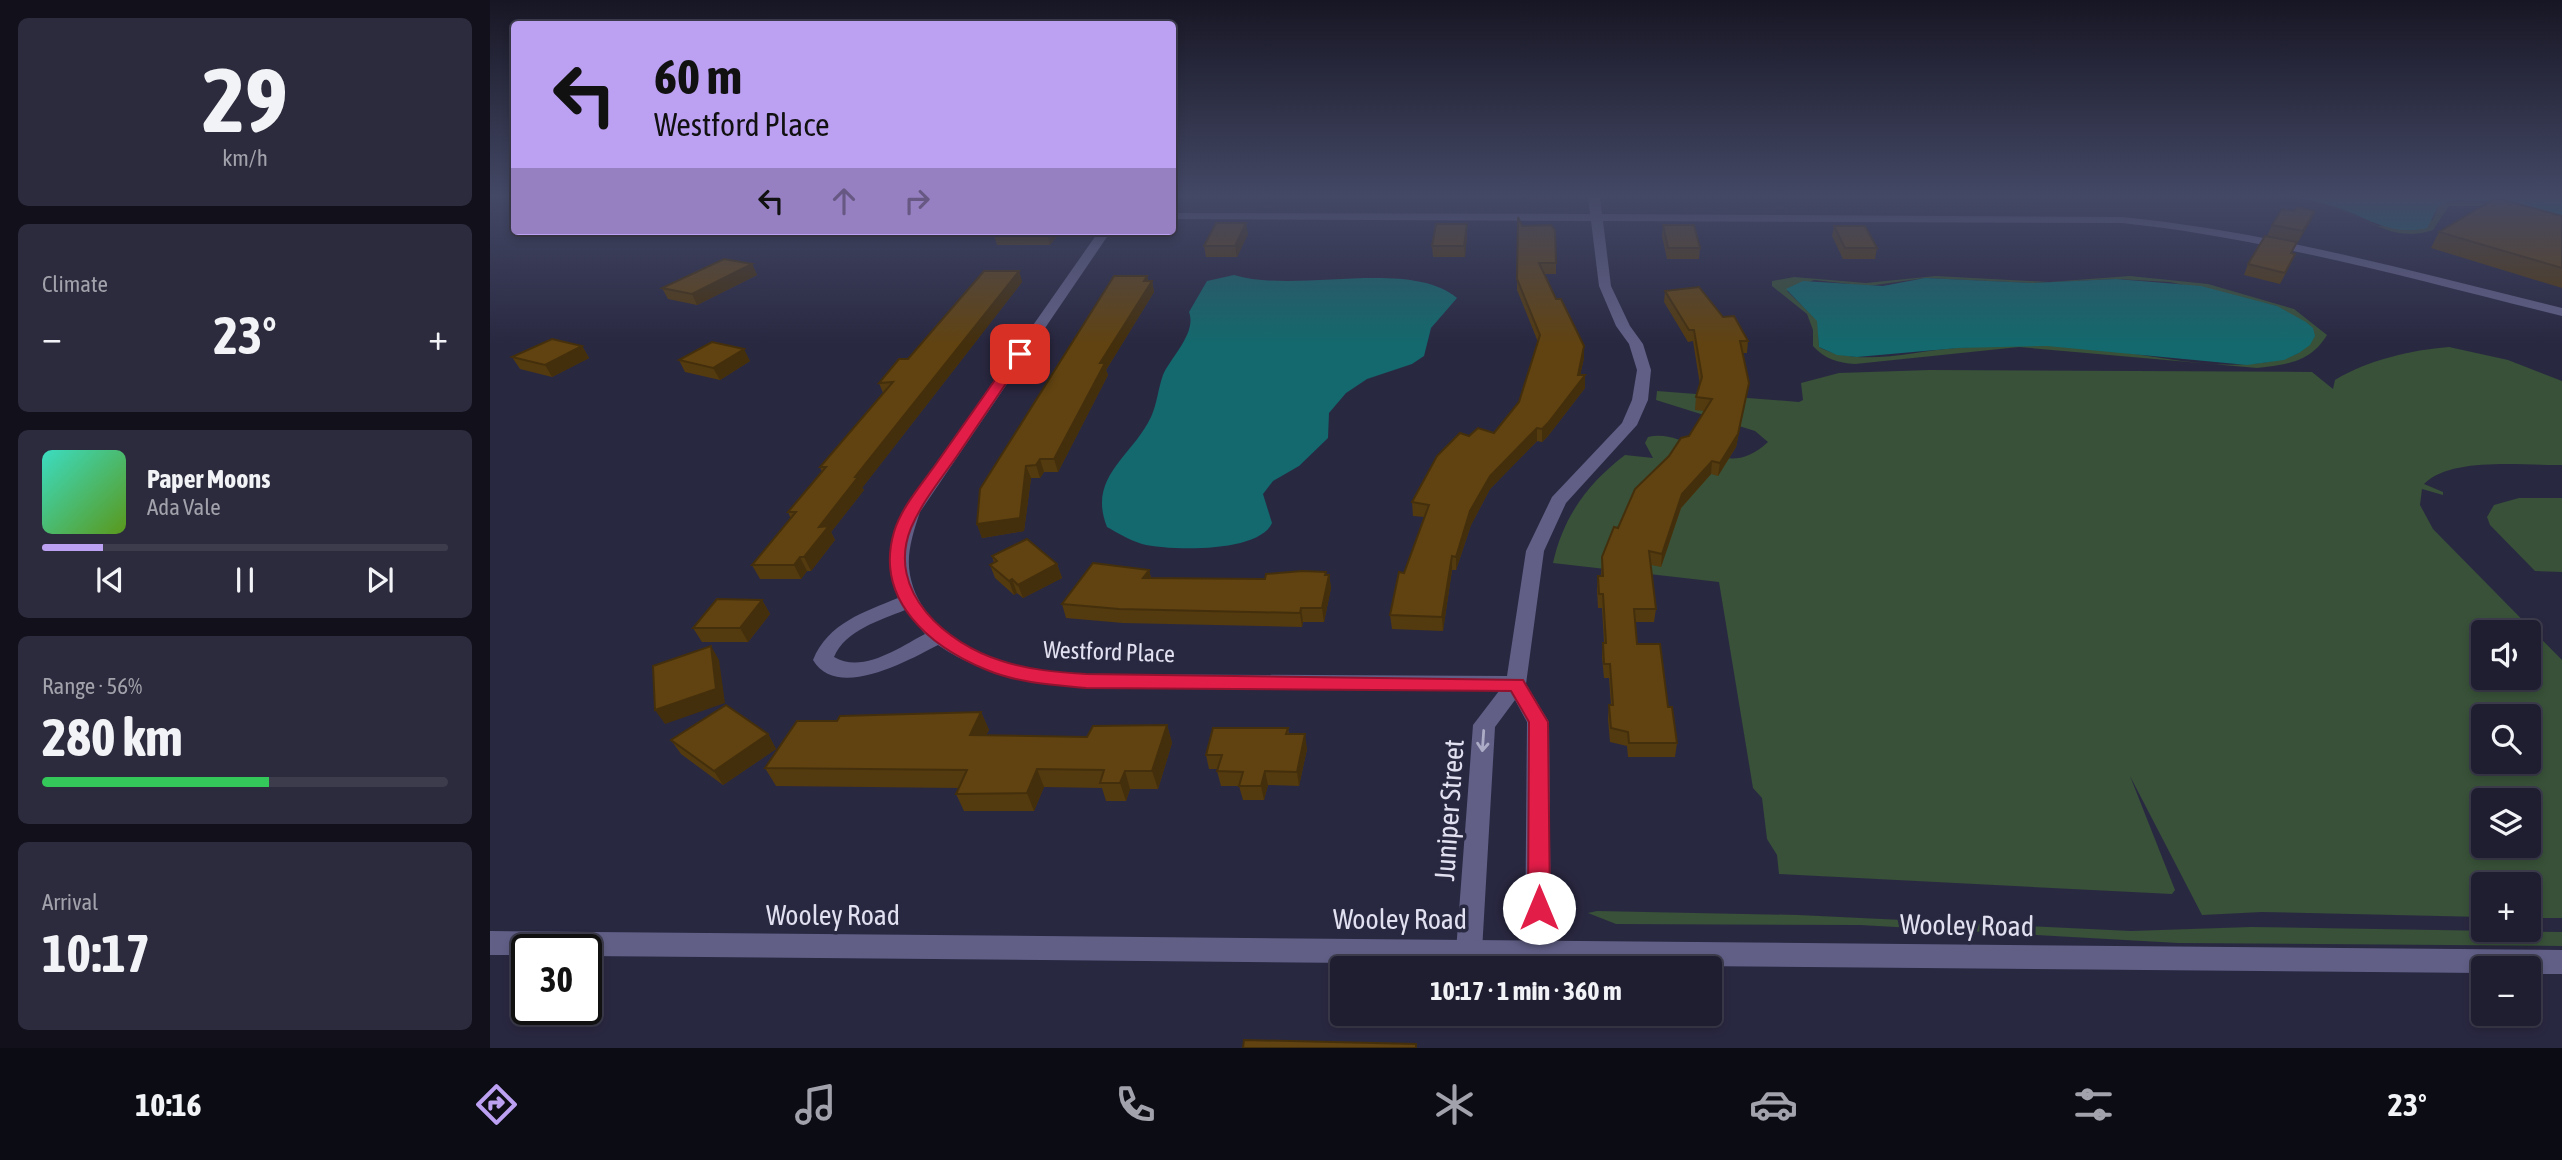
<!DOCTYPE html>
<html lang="en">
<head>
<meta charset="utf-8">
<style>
  body { margin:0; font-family:"Asap Condensed",sans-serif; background:#2c2b3d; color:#f1f3f6; height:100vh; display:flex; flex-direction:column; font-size:26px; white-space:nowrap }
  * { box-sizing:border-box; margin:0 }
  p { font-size:23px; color:#a1a2ab }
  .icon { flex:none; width:38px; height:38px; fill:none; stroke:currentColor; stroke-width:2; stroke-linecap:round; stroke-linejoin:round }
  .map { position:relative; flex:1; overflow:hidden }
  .sheet { display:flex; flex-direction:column; gap:18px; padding:18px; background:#11101b; width:490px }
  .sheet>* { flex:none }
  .top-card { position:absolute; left:21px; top:21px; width:665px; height:214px; border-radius:7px; box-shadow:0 4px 10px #0003,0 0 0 2px #3c3c4d; background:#bca0f2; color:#111; overflow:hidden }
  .buttons { position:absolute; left:1981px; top:620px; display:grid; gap:14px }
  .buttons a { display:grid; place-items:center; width:70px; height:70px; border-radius:7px; background:#1f1e31; box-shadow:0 4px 10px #0003,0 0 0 2px #3c3c4d; font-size:35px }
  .speed { position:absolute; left:21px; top:934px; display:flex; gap:14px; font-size:35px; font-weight:700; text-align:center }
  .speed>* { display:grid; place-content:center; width:91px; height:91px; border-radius:50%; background:#1f1e31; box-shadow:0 4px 10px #0003,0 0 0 2px #3c3c4d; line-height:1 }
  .speed .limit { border:4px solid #111; border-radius:10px; background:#fff; color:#111 }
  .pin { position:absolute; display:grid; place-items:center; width:60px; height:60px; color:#fff; margin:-30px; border-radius:14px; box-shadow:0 4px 10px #0006 }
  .me { position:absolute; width:77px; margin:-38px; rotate:0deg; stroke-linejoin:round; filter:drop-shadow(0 0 5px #0008) }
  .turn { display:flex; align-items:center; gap:24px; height:147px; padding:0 28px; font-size:32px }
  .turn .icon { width:91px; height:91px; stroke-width:2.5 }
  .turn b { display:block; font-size:49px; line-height:60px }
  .lanes { display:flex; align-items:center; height:66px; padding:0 28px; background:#0003; justify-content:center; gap:35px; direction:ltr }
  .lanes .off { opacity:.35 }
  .big { font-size:52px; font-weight:700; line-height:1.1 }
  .sheet .widget { flex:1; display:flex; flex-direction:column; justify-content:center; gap:10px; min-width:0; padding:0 24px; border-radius:10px; background:#2c2b3d }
  .sheet .dial { align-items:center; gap:0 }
  .dial b { font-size:91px; line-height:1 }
  .song { display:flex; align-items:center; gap:21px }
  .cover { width:84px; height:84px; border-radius:10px; background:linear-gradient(135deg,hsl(170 70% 55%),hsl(90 70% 35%)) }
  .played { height:7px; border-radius:4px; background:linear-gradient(90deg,#bca0f2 15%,#3c3c4d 15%) }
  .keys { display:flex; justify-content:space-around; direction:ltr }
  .heat { display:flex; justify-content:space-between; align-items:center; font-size:38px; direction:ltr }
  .charge { height:10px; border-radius:5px; background:linear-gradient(90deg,#34c759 56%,#3c3c4d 0) }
  .trip { position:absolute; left:840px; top:956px; width:392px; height:70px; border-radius:7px; background:#1f1e31; box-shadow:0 4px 10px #0003,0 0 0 2px #3c3c4d; font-weight:700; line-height:70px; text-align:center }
  .menu { display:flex; height:112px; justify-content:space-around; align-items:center; background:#0c0c14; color:#a1a2ab }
  .menu .icon { width:49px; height:49px }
  .menu .selected { color:#bca0f2 }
  .menu b { font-size:32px; color:#f1f3f6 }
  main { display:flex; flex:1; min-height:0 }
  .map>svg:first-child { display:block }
</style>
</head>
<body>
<main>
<section class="sheet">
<div class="widget dial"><b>29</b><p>km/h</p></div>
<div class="widget"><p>Climate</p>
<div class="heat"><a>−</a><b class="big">23°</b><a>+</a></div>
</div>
<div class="widget">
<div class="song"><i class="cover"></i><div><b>Paper Moons</b><p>Ada Vale</p></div></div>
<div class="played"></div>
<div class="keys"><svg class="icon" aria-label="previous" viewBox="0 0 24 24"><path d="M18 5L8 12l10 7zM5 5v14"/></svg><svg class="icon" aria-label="pause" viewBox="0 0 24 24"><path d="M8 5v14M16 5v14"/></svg><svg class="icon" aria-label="next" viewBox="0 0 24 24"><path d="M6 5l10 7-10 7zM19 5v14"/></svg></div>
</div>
<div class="widget"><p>Range · 56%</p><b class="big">280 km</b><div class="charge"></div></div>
<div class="widget"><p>Arrival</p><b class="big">10:17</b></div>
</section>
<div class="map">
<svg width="2072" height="1048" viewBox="0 0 2072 1048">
  <rect width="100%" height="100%" fill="#292841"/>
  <g fill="#385138" fill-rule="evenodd">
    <path d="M1795,197L1841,206L1888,226L1943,220L1948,207L1952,203L1975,201L2020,206H1959L1943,230C1906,243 1881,221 1849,209C1832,203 1813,200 1795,197Z"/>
    <path d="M1446,276L1559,282L1640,276L1718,284L1804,309L1837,335C1820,363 1797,364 1767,368L1529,347L1365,364C1348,363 1335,359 1323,346V330L1317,314L1282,286V281L1304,277L1376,283ZM1435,278L1542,283L1626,279L1680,282L1787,306L1809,353C1747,378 1674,356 1609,349C1562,344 1513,344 1466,348C1422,351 1369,368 1329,347L1328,321L1297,291L1324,280L1378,286Z"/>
    <path d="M1959,347L2018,360L2072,381V465C2035,466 1962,456 1934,484L1953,492V495L1932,489L1930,505L1943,529L2072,660V918H2039V884H1993V917L1772,912L1712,915L1640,776L1685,890L1682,894L1289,874L1287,855L1277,839L1272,798L1263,788L1229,582L1063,563C1073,517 1098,483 1135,455L1163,458L1155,443L1158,437C1202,427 1231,486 1278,442L1265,431L1166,400L1167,391L1309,402L1313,400L1311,383L1349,373L1439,370L1822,372L1843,389L1845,380C1878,360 1921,350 1959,347ZM1993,632H2039V677H1993ZM1993,716H2039V761H1993ZM1993,800H2039V845H1993Z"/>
    <path d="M2029,498H2072V572L2045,571L2000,525L1997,517L2004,505Z"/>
    <path d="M1107,911L1308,915L1641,931L1761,927L2072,932V946L1688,943L1370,925L1126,924L1098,913Z"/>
  </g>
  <g fill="#13696d">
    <path d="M1802,197H2072V218C2046,212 1969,189 1948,207L1937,228C1905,235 1885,223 1857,211C1839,204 1820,200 1802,197Z"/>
    <path d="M744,275C807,294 919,258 967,298L941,328L934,356L922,364L877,379L856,393L839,413L838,438L809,466L783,481L773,494L782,523C769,553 680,551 652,544C639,540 628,533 617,527C597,477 642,457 661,417C667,404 668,389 673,375C681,357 707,333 699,312L717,281Z"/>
    <path d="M1435,278L1542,283L1626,279L1711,286L1787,306L1816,322L1823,328L1825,336L1820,345L1809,353L1794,360L1757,365L1557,346L1468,348L1367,357L1347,355L1329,347L1327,321L1296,289L1313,281L1393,286Z"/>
  </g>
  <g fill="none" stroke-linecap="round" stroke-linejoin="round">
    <path fill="#615f86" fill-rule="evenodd" d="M1098,197H1110L1112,214L1632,217C1782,232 1926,272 2072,308V316C1926,280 1782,239 1632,223L1113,221L1121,286L1140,326L1153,344L1161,370L1158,400L1147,425L1076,503L1054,551L1036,684L1059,722L1061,952L1057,960L1048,964L1039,960L1035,952L1037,722L1025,700L1005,727L992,951L988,959L979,963L970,959L966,951L983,725L1009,691L596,688C543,683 493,676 448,645C419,660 347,701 323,660C338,623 374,612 408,598C397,564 401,546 412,512L609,231H621L430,512C423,533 416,554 420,575C430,630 493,659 542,669C560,672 578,672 596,674L1017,676L1036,551L1062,497L1132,423L1142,400L1147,370L1139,344L1126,326L1109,286L1101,221L682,219V213L1100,214ZM415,610L435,634C410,647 373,674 344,657C355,630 391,620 415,610Z"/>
    <path fill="#615f86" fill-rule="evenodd" d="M0,931L2072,950V974H2039V968H1993V973L96,956V950H37V955H0Z"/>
  </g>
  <g fill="#533a0f">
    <rect x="682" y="197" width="54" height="1"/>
    <rect x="1034" y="197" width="29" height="2"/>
    <path d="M1825,211L1808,242L1777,236L1782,225Z"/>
    <path d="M2072,216V288L1941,248L1949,232Z"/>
    <path d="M1028,217L1032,226L1066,263V274H1054L1094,358L1090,375H1095V388L1058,436L1052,442L1047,441L1000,489L981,525L966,570H962L953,631L902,629L900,615L914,573L934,517L923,516L922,502L979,436L1004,433L1029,402L1048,342L1027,290Z"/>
    <path d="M1173,225L1210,248L1209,259H1177L1172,236Z"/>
    <path d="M1344,226L1387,248L1385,259H1353L1342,236Z"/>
    <path d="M507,231H571L560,245H507L504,235Z"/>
    <path d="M758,234L747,257H716L714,246Z"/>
    <path d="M977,235L975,257H943L942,246Z"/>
    <path d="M1802,253L1800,265L1790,284L1754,275L1758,264Z"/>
    <path d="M262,264L267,275L207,305L178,299L172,288Z"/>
    <path d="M529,271L532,282L372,488L374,490L341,532L345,540L321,571H317L311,579H270L262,565L301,519L298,512L332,472L330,467L393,393L389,383Z"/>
    <path d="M657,276L658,281H662L664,292L616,370L618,375L568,472H554L550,478H541L534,531L492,538L487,524Z"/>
    <path d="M1175,291L1233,317L1258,341L1257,353H1252L1259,383L1246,447L1228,476L1221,474L1191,508L1171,567L1161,565L1166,609L1164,622H1145L1147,644L1178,707L1187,743L1185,757H1138L1137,746L1120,742L1118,719L1119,705H1121L1119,678H1114L1112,657L1113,643H1114L1112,608H1108L1107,590L1108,576H1111L1112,557L1128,528L1179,456L1199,436L1214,411L1205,410L1206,397L1210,385L1203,341L1198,342L1174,302Z"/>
    <path d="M92,346L99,358L62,377L30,369L22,357Z"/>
    <path d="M189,360L260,361L230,380L195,372Z"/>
    <path d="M502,556L567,564L572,578L533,598L527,593L524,595L505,578L500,565L504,563Z"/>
    <path d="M659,570L661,578L775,579L839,575L841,588L834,622H813L812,627L633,623L576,618L572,604Z"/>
    <path d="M272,600L280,614L258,642H212L203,628Z"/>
    <path d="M491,712L499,730L496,735L597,737L677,725L682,743L668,789H640L636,801H616L612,788L554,787L544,811H474L466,794L469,788L286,786L275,768L347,721Z"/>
    <path d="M798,728L799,734L817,749L809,786L778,785L774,800H753L749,786H731L727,771L728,769H719L716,755Z"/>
    <path d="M278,734L286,749L233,785L191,754L181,740Z"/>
  </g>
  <g fill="#442f0c">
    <path d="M1825,211L1821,221L1808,242L1813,231Z"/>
    <path d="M756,223L758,234L747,257L745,246Z"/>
    <path d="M977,224V235L975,257L974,246Z"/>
    <path d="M560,231H571L560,245L557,235Z"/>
    <path d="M262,264L267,275L207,305L202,294Z"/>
    <path d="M529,271L532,282L372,488L374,490L341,532L345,540L321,571L314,557L329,527L365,477Z"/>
    <path d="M657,276L659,285L662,281L664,292L616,370L618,375L568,472L564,459L610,363Z"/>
    <path d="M92,346L99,358L62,377L55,365Z"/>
    <path d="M1094,346V358L1088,385L1095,375V388L1058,436L1052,442V429L1088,375Z"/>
    <path d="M254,349L260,361L230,380L223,368Z"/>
    <path d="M1259,383L1246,447L1228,476L1230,463Z"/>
    <path d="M1047,428V441L1000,489L981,525L966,570V557L980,511L1000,476Z"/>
    <path d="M550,459L554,472L550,478L546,465Z"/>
    <path d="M1222,461L1221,474L1191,508L1171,567L1172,554L1192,494Z"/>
    <path d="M536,466L541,478L534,531L492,538L487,524Z"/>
    <path d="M962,556V570L953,631L952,617Z"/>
    <path d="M310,557L317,571L311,579L304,565Z"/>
    <path d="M567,564L572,578L533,598L528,585Z"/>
    <path d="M659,570L662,583L653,578Z"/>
    <path d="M836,572L837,583L839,575L841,588L834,622L832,608Z"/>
    <path d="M522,579L527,593L524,595L519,581Z"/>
    <path d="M272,600L280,614L258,642L250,628Z"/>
    <path d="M811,608L813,622L812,627L810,613Z"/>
    <path d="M221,646L229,660L235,703L175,724L165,710Z"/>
    <path d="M491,712L499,730L487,752L480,735Z"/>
    <path d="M677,725L682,743L668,789L662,771Z"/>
    <path d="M278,734L286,749L233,785L224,771Z"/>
    <path d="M815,734L817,749L809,786L807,772Z"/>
    <path d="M547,769L554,787L544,811L537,793Z"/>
    <path d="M635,771L640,789L636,801L630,783Z"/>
    <path d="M775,771L778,785L774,800L771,786Z"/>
  </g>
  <g fill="#614311" stroke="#442f0c" stroke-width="2">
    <path d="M2006,198L2072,216V268L1949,232Z"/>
    <path d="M1807,207L1825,211L1813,231L1782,225L1792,209L1804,211Z"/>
    <path d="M1028,217L1032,226L1061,225L1065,230L1066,263H1049L1066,299H1071L1094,346L1088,375H1095L1058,423L1052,429L1047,428L1000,476L980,511L966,557L962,556L952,617L900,615L909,572L914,573L939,505L922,502L947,456L970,433L979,436L988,428L1004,433L1029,402L1050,335L1027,279Z"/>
    <path d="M726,223H756L745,246H714Z"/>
    <path d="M946,224H977L974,246H942Z"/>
    <path d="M1173,225H1204L1210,248H1178Z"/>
    <path d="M1344,226H1375L1387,248H1355Z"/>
    <path d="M507,231H560L557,235H504Z"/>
    <path d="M1775,236L1807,242L1801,253L1805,254L1795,273L1758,264Z"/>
    <path d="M234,259L262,264L202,294L172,288Z"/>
    <path d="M494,271H529L365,477H368L329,527L339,526L314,557H310L304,565H262L306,512H298L336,467H330L403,382L389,383L409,359H418Z"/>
    <path d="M624,276H657L654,281H662L610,363H615L564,459H550L546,465L536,466L530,518L487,524L490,489Z"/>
    <path d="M1209,287L1233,317L1244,316L1258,341H1250L1259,383L1248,434L1230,463L1222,461L1192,494L1172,554L1159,551L1166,609H1144L1147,644H1170L1178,707H1182L1187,743H1139L1138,732L1121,728L1119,705H1123L1120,664H1114L1113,643H1116L1113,594H1109L1108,576H1113L1112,557L1124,527L1128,528L1145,489L1179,456L1191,438L1199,436L1222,399L1206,397L1212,377L1204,330H1199L1175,291Z"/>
    <path d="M62,339L92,346L55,365L22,357Z"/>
    <path d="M222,342L254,349L223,368L189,360Z"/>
    <path d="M537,539L567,564L528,585L522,579L519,581L500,565L507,561L502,556Z"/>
    <path d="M603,563L659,570L653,578L775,579L776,574L812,571L836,572L835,575H839L832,608H811L810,613L629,609L572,604Z"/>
    <path d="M227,599L272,600L250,628H203Z"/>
    <path d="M221,646L226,689L165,710L163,666Z"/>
    <path d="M236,705L278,734L224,771L181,740Z"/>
    <path d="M491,712L480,735L597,737L603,726L677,725L662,771H635L630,783H610L614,770L547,769L537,793L466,794L477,770L275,768L307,721H347L350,716Z"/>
    <path d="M723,728H798L796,734H815L807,772L775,771L771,786H749L753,772L727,771L732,755H716Z"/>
    <path d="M754,1040L926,1044V1048H753Z"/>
  </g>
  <defs><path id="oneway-shaft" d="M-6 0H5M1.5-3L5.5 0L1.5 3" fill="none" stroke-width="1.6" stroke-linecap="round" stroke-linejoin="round" transform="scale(1.75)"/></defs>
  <use stroke="#adacc6" href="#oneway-shaft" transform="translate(993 741) rotate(94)"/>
  <linearGradient id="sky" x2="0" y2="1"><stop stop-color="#171624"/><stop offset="0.57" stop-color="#434865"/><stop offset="1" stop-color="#434865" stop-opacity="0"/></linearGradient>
  <rect width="2072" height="344" fill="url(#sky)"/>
  <path fill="#e11d48" stroke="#92132f" stroke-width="2" d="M525,351L536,354C513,388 490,422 467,456C451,479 432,502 421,528C395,592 457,644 512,661C539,670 567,672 596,674L1033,680L1058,722L1060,908L1057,915L1049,918L1041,915L1038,908L1039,722L1021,691L596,688C563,685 528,683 497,670C440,647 384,600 404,532C411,508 431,485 446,464C472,427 499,389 525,351Z"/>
  <g text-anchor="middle" stroke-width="7" stroke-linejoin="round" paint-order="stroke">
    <g font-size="24" fill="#e0e0f0" stroke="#292841">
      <text transform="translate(619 652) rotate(2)" y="8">Westford Place</text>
    </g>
    <g font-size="28" fill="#e0e0f0" stroke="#292841">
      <text transform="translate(959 810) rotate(-86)" y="10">Juniper Street</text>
      <text x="343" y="925">Wooley Road</text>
      <text x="910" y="929">Wooley Road</text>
      <text transform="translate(1477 925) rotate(1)" y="10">Wooley Road</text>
    </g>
  </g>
</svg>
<div class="buttons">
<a><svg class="icon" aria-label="sound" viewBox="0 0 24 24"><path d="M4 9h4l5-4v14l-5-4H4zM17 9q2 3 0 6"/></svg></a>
<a><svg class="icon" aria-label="search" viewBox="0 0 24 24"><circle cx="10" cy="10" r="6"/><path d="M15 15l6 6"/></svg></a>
<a><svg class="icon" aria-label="layers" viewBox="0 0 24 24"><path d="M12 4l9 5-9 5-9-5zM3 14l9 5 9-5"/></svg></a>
<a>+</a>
<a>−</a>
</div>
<div class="speed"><div class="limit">30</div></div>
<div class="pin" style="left:530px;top:354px;background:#d93025"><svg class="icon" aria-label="arrive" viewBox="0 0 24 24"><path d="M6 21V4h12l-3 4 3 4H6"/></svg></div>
<svg class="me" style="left:1049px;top:908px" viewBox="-20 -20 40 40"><circle r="19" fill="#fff"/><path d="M0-13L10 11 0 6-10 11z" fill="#e11d48"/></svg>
<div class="trip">10:17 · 1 min · 360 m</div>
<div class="top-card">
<div class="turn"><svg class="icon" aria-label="left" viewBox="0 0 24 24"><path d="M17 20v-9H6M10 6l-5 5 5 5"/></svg><div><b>60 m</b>Westford Place</div></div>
<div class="lanes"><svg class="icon" aria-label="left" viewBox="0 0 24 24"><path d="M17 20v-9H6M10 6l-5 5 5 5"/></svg><svg class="icon off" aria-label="ahead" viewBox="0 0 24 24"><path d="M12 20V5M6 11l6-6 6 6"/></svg><svg class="icon off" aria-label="right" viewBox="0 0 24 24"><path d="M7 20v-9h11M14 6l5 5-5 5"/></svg></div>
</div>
</div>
</main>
<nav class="menu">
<b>10:16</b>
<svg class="icon selected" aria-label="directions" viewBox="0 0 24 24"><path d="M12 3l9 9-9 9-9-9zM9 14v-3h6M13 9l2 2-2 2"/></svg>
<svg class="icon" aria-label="music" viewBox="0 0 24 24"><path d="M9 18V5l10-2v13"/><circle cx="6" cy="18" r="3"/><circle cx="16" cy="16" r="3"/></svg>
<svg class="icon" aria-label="phone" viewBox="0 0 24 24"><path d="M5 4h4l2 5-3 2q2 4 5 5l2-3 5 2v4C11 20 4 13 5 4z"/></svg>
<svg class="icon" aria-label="climate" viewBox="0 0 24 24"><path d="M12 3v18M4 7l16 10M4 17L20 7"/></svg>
<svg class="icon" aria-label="car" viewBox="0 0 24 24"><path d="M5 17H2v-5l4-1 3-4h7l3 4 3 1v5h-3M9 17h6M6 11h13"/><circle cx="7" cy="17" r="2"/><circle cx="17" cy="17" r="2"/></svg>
<svg class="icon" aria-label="filters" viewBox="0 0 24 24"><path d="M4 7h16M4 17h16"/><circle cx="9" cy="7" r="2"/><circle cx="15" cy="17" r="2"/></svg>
<b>23°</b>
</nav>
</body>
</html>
